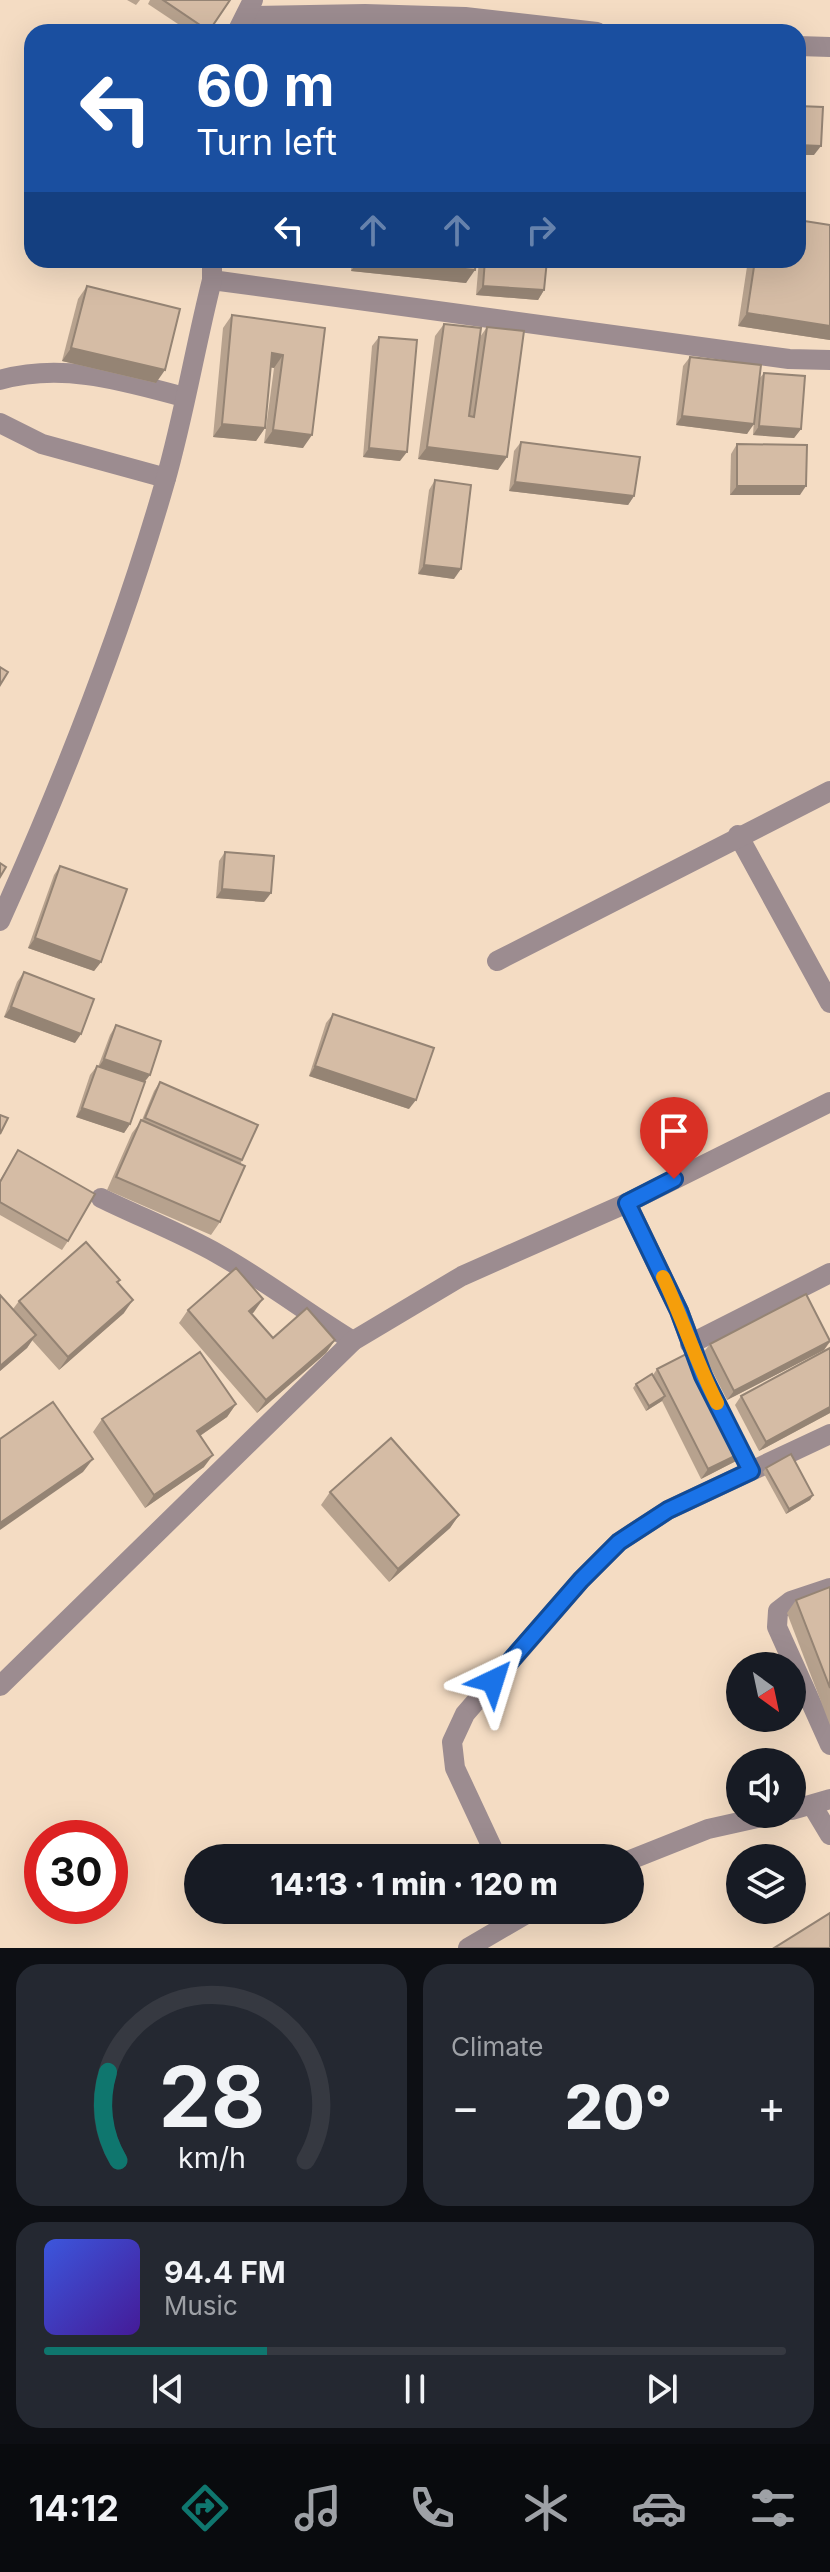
<!DOCTYPE html>
<html lang="en">
<head>
<meta charset="utf-8">
<style>
  body { margin:0; font-family:Inter,sans-serif; background:#242831; color:#f1f3f6; height:100vh; display:flex; flex-direction:column; font-size:30px; white-space:nowrap }
  * { box-sizing:border-box; margin:0 }
  p { font-size:26px; color:#9ea1a6 }
  .icon { flex:none; width:44px; height:44px; fill:none; stroke:currentColor; stroke-width:2; stroke-linecap:round; stroke-linejoin:round }
  .map { position:relative; height:1948px; overflow:hidden }
  .sheet { display:flex; flex-direction:column; gap:16px; padding:16px; background:#0d0f14; flex:1 }
  .sheet>* { flex:none }
  .banner { position:absolute; left:24px; top:24px; width:782px; height:244px; border-radius:24px; box-shadow:0 8px 32px #0002; background:#1a4fa0; color:#fff; overflow:hidden }
  .needle { width:52px; rotate:147deg }
  .buttons { position:absolute; left:726px; top:1652px; display:grid; gap:16px }
  .buttons a { display:grid; place-items:center; width:80px; height:80px; border-radius:50%; background:#171b24; box-shadow:0 8px 32px #0002; font-size:40px }
  .speed { position:absolute; left:24px; top:1820px; display:flex; gap:16px; font-size:40px; font-weight:700; text-align:center }
  .speed>* { display:grid; place-content:center; width:104px; height:104px; border-radius:50%; background:#171b24; box-shadow:0 8px 32px #0002; line-height:1 }
  .speed .limit { border:12px solid #d22; background:#fff; color:#111 }
  .pin { position:absolute; display:grid; place-items:center; width:68px; height:68px; color:#fff; margin:-82px -34px; border-radius:50% 50% 50% 0; rotate:-45deg; box-shadow:0 0 8px #0007 }
  .pin .icon { rotate:45deg }
  .me { position:absolute; width:88px; margin:-44px; rotate:41deg; stroke-linejoin:round; filter:drop-shadow(0 0 6px #0008) }
  .turn { display:flex; align-items:center; gap:28px; height:168px; padding:0 40px; font-size:36px }
  .turn .icon { width:104px; height:104px; stroke-width:2.5 }
  .turn b { display:block; font-size:56px; line-height:68px }
  .lanes { display:flex; align-items:center; height:76px; padding:0 40px; background:#0003; justify-content:center; gap:40px; direction:ltr }
  .lanes .off { opacity:.35 }
  .big { font-size:60px; font-weight:800; line-height:1.1 }
  .sheet .tile { flex:1; display:flex; flex-direction:column; justify-content:center; gap:12px; min-width:0; padding:0 28px; border-radius:24px; background:#242831 }
  .sheet .dial { align-items:center; gap:0 }
  .dial svg { height:208px; overflow:visible; fill:none; stroke:#363941; stroke-width:7; stroke-linecap:round; text-anchor:middle }
  .dial text { fill:#f1f3f6; stroke:none }
  .song { display:flex; align-items:center; gap:24px }
  .cover { width:96px; height:96px; border-radius:12px; background:linear-gradient(135deg,hsl(230 70% 55%),hsl(260 70% 35%)) }
  .played { height:8px; border-radius:4px; background:linear-gradient(90deg,#0f766e 30%,#363941 30%) }
  .keys { display:flex; justify-content:space-around; direction:ltr }
  .heat { display:flex; justify-content:space-between; align-items:center; font-size:44px; direction:ltr }
  .sheet .tiles { flex:1; display:grid; gap:16px; grid-template-columns:1fr 1fr }
  .tile:last-child { grid-column:span 2 }
  .trip { position:absolute; left:184px; top:1844px; width:460px; height:80px; border-radius:40px; background:#171b24; box-shadow:0 8px 32px #0002; font-weight:800; line-height:80px; text-align:center }
  .menu { display:flex; height:128px; justify-content:space-around; align-items:center; background:#090b0e; color:#9ea1a6 }
  .menu .icon { width:56px; height:56px }
  .menu .on { color:#0f766e }
  .menu b { font-size:36px; color:#f1f3f6 }
  .map>svg:first-child { display:block }
</style>
</head>
<body>
<div class="map">
<svg width="830" height="1948" viewBox="0 0 830 1948">
  <rect width="100%" height="100%" fill="#f4dcc3"/>
  <g fill="none" stroke-linecap="round" stroke-linejoin="round">
    <g stroke="#9c8c90" stroke-width="20">
      <path d="M247,16L365,14L465,17L597,32"/>
      <path d="M237,32L253,0"/>
      <path d="M798,46L830,47"/>
      <path d="M212,280L789,359L830,360"/>
      <path d="M0,380C62,362 124,381 184,397"/>
      <path d="M0,423L42,444L166,478"/>
      <path d="M738,835L830,1003"/>
      <path d="M0,921C64,779 122,632 165,482C184,416 195,347 212,280V260"/>
      <path d="M497,961L830,791"/>
      <path d="M101,1198C140,1217 181,1233 218,1254C266,1281 307,1313 353,1341"/>
      <path d="M627,1203L679,1311L707,1385"/>
      <path d="M690,1344L830,1273"/>
      <path d="M830,1588L791,1601L778,1611L777,1627L830,1745"/>
      <path d="M0,1686L353,1341L462,1276L627,1203L830,1102"/>
      <path d="M812,1805L830,1835"/>
      <path d="M792,1810L830,1799"/>
      <path d="M497,1858L455,1768L452,1742L465,1714L581,1580L619,1542L668,1510L830,1434"/>
      <path d="M630,1860L708,1829L775,1814"/>
      <path d="M468,1948L533,1910"/>
    </g>
  </g>
  <g fill="#b7a28e">
    <path d="M127,0H140L136,5Z"/>
    <path d="M150,0H230L208,32H190L148,4Z"/>
    <path d="M830,225V340L738,326L748,260H798Z"/>
    <path d="M352,260H476L466,283L351,271Z"/>
    <path d="M479,260H547L544,290L538,300L476,295Z"/>
    <path d="M87,286L156,383L62,361L78,299Z"/>
    <path d="M232,315L325,328L303,448L264,443L274,368L271,367L265,428L256,441L213,437L223,328Z"/>
    <path d="M444,324L480,337L487,327L498,470L418,459L435,336Z"/>
    <path d="M379,337L400,461L363,457L372,346Z"/>
    <path d="M690,357L759,379L764,373L801,429L794,438L753,435L754,419L747,434L676,425L683,366Z"/>
    <path d="M521,442L634,496L628,505L509,491L514,451Z"/>
    <path d="M737,444L800,495H730L731,454Z"/>
    <path d="M435,480L454,579L418,574L429,490Z"/>
    <path d="M225,852L271,893L264,902L216,898L219,861Z"/>
    <path d="M60,866L101,962L94,971L28,948L54,875Z"/>
    <path d="M24,972L75,1043L4,1017L17,982Z"/>
    <path d="M333,1014L409,1109L309,1076L326,1023Z"/>
    <path d="M116,1025L145,1082L130,1124L124,1133L76,1117L90,1075L97,1066L98,1067L110,1035Z"/>
    <path d="M160,1082L242,1160L220,1222L211,1235L107,1190L132,1133L142,1120L154,1091Z"/>
    <path d="M18,1150L68,1241L62,1250L0,1215V1180Z"/>
    <path d="M118,1283L124,1313L59,1370L32,1340L27,1348L0,1371V1295L13,1309L19,1301Z"/>
    <path d="M188,1310L254,1312L251,1314L273,1338L335,1340L326,1353L257,1413L179,1323Z"/>
    <path d="M830,1339V1342L824,1350L727,1400L703,1353L710,1344Z"/>
    <path d="M657,1369L736,1461L701,1479L662,1401L646,1411L633,1388L636,1384L653,1375Z"/>
    <path d="M741,1396L830,1413L759,1451L735,1405Z"/>
    <path d="M236,1404L227,1417L200,1436L204,1467L145,1508L93,1432L102,1419Z"/>
    <path d="M766,1468L813,1495L810,1500L786,1514L763,1472Z"/>
    <path d="M330,1492L459,1515L450,1528L389,1582L321,1505Z"/>
    <path d="M830,1587V1725L787,1613L796,1600Z"/>
  </g>
  <g fill="#958474">
    <path d="M798,145L821,146L814,155H798Z"/>
    <path d="M359,260H378L475,270L466,283L351,271Z"/>
    <path d="M483,286L544,290L538,300L476,295Z"/>
    <path d="M747,313L830,326V340L738,326Z"/>
    <path d="M71,348L165,370L156,383L62,361Z"/>
    <path d="M272,353L283,355L274,368L263,366Z"/>
    <path d="M682,416L754,424L747,434L676,425Z"/>
    <path d="M222,424L265,428L256,441L213,437Z"/>
    <path d="M759,426L801,429L794,438L753,435Z"/>
    <path d="M273,430L312,435L303,448L264,443Z"/>
    <path d="M427,447L507,457L498,470L418,459Z"/>
    <path d="M369,448L407,452L400,461L363,457Z"/>
    <path d="M515,482L634,496L628,505L509,491Z"/>
    <path d="M737,486H806L800,495H730Z"/>
    <path d="M424,565L461,569L454,579L418,574Z"/>
    <path d="M222,889L271,893L264,902L216,898Z"/>
    <path d="M35,938L101,962L94,971L28,948Z"/>
    <path d="M11,1007L81,1034L75,1043L4,1017Z"/>
    <path d="M104,1059L150,1075L143,1084L98,1068Z"/>
    <path d="M315,1066L416,1100L409,1109L309,1076Z"/>
    <path d="M82,1108L130,1124L124,1133L76,1117Z"/>
    <path d="M263,1299L254,1312L240,1324L249,1311Z"/>
    <path d="M133,1300L124,1313L59,1370L68,1357Z"/>
    <path d="M36,1335L27,1348L0,1371V1366Z"/>
    <path d="M335,1340L326,1353L257,1413L266,1400Z"/>
    <path d="M830,1341L824,1350L727,1400L734,1391Z"/>
    <path d="M665,1396L662,1401L646,1411L649,1406Z"/>
    <path d="M236,1404L227,1417L188,1444L197,1431Z"/>
    <path d="M830,1407V1413L759,1451L766,1442Z"/>
    <path d="M743,1452L736,1461L701,1479L708,1469Z"/>
    <path d="M213,1455L204,1467L145,1508L154,1495Z"/>
    <path d="M93,1459L83,1472L0,1530V1523Z"/>
    <path d="M813,1495L810,1500L786,1514L789,1509Z"/>
    <path d="M459,1515L450,1528L389,1582L398,1569Z"/>
  </g>
  <g fill="#d5bca5" stroke="#958474" stroke-width="2">
    <path d="M163,0H230L209,31Z"/>
    <path d="M798,106L823,107L821,146L798,145Z"/>
    <path d="M798,220L830,225V326L747,313L755,260H798Z"/>
    <path d="M378,260H476L475,270Z"/>
    <path d="M485,260H547L544,290L483,286Z"/>
    <path d="M87,286L180,309L165,370L71,348Z"/>
    <path d="M232,315L325,328L312,435L273,430L283,355L272,353L265,428L222,424Z"/>
    <path d="M444,324L481,328L469,416L474,417L487,327L524,331L507,457L427,447Z"/>
    <path d="M379,337L417,340L407,452L369,448Z"/>
    <path d="M690,357L761,365L754,424L682,416Z"/>
    <path d="M764,373L805,376L801,429L759,426Z"/>
    <path d="M521,442L640,457L634,496L515,482Z"/>
    <path d="M737,444L807,445L806,486H737Z"/>
    <path d="M435,480L471,485L461,569L424,565Z"/>
    <path d="M0,667L8,672L0,685Z"/>
    <path d="M225,852L274,856L271,893L222,889Z"/>
    <path d="M0,863L6,867L0,877Z"/>
    <path d="M60,866L127,889L101,962L35,938Z"/>
    <path d="M24,972L94,999L81,1034L11,1007Z"/>
    <path d="M333,1014L434,1048L416,1100L315,1066Z"/>
    <path d="M116,1025L161,1041L150,1075L104,1059Z"/>
    <path d="M97,1066L145,1082L130,1124L82,1108Z"/>
    <path d="M160,1082L258,1125L242,1160L145,1118Z"/>
    <path d="M0,1115L8,1118L0,1134Z"/>
    <path d="M141,1120L245,1166L220,1222L116,1177Z"/>
    <path d="M18,1150L95,1194L68,1241L0,1202V1182Z"/>
    <path d="M86,1242L120,1280L117,1282L133,1300L68,1357L19,1301Z"/>
    <path d="M236,1268L263,1299L249,1311L273,1338L307,1308L335,1340L266,1400L188,1310Z"/>
    <path d="M806,1294L830,1341L734,1391L710,1344Z"/>
    <path d="M0,1295L36,1335L0,1366Z"/>
    <path d="M830,1348V1407L766,1442L741,1396Z"/>
    <path d="M692,1351L743,1452L708,1469L657,1369Z"/>
    <path d="M200,1352L236,1404L197,1431L213,1455L154,1495L102,1419Z"/>
    <path d="M652,1374L665,1396L649,1406L636,1384Z"/>
    <path d="M53,1402L93,1459L0,1523V1439Z"/>
    <path d="M391,1438L459,1515L398,1569L330,1492Z"/>
    <path d="M791,1454L813,1495L789,1509L766,1468Z"/>
    <path d="M830,1587V1688L796,1600Z"/>
    <path d="M830,1913V1948H774Z"/>
  </g>
  <g fill="none" stroke-linecap="round" stroke-linejoin="round">
    <g stroke="#114b97" stroke-width="20">
      <path id="route" d="M493,1681L581,1580L619,1542L668,1510L751,1471L703,1376L679,1311L627,1203L674,1179"/>
    </g>
    <use href="#route" stroke="#1a73e8" stroke-width="14"/>
    <path stroke="#f59e0b" stroke-width="14" d="M663,1277C683,1319 696,1362 717,1403"/>
  </g>
</svg>
<div class="buttons">
<a><svg class="needle" viewBox="-14 -14 28 28"><path d="M0-13l5 13h-10z" fill="#e53935"/><path d="M0 13l5-13h-10z" fill="#9ea1a6"/></svg></a>
<a><svg class="icon" aria-label="sound" viewBox="0 0 24 24"><path d="M4 9h4l5-4v14l-5-4H4zM17 9q2 3 0 6"/></svg></a>
<a><svg class="icon" aria-label="layers" viewBox="0 0 24 24"><path d="M12 4l9 5-9 5-9-5zM3 14l9 5 9-5"/></svg></a>
</div>
<div class="speed"><div class="limit">30</div></div>
<div class="pin" style="left:674px;top:1179px;background:#d93025"><svg class="icon" aria-label="arrive" viewBox="0 0 24 24"><path d="M6 21V4h12l-3 4 3 4H6"/></svg></div>
<svg class="me" style="left:493px;top:1681px" viewBox="-20 -20 40 40"><path d="M0-17L14 15 0 8-14 15z" fill="#1a73e8" stroke="#fff" stroke-width="4"/></svg>
<div class="trip">14:13 · 1 min · 120 m</div>
<div class="banner">
<div class="turn"><svg class="icon" aria-label="left" viewBox="0 0 24 24"><path d="M17 20v-9H6M10 6l-5 5 5 5"/></svg><div><b>60 m</b>Turn left</div></div>
<div class="lanes"><svg class="icon" aria-label="left" viewBox="0 0 24 24"><path d="M17 20v-9H6M10 6l-5 5 5 5"/></svg><svg class="icon off" aria-label="ahead" viewBox="0 0 24 24"><path d="M12 20V5M6 11l6-6 6 6"/></svg><svg class="icon off" aria-label="ahead" viewBox="0 0 24 24"><path d="M12 20V5M6 11l6-6 6 6"/></svg><svg class="icon off" aria-label="right" viewBox="0 0 24 24"><path d="M7 20v-9h11M14 6l5 5-5 5"/></svg></div>
</div>
</div>
<section class="sheet">
<div class="tiles">
<div class="tile dial"><svg viewBox="0 0 100 80">
<path d="M14 69A42 42 0 1 1 86 69"/>
<path d="M14 69A42 42 0 0 1 10 35" stroke="#0f766e"/>
<text x="50" y="56" font-size="32" font-weight="700">28</text>
<text x="50" y="72" font-size="11">km/h</text>
</svg></div>
<div class="tile"><p>Climate</p>
<div class="heat"><a>−</a><b class="big">20°</b><a>+</a></div>
</div>
<div class="tile">
<div class="song"><i class="cover"></i><div><b>94.4 FM</b><p>Music</p></div></div>
<div class="played"></div>
<div class="keys"><svg class="icon" aria-label="previous" viewBox="0 0 24 24"><path d="M18 5L8 12l10 7zM5 5v14"/></svg><svg class="icon" aria-label="pause" viewBox="0 0 24 24"><path d="M8 5v14M16 5v14"/></svg><svg class="icon" aria-label="next" viewBox="0 0 24 24"><path d="M6 5l10 7-10 7zM19 5v14"/></svg></div>
</div>
</div>
</section>
<nav class="menu">
<b>14:12</b>
<svg class="icon on" aria-label="directions" viewBox="0 0 24 24"><path d="M12 3l9 9-9 9-9-9zM9 14v-3h6M13 9l2 2-2 2"/></svg>
<svg class="icon" aria-label="music" viewBox="0 0 24 24"><path d="M9 18V5l10-2v13"/><circle cx="6" cy="18" r="3"/><circle cx="16" cy="16" r="3"/></svg>
<svg class="icon" aria-label="phone" viewBox="0 0 24 24"><path d="M5 4h4l2 5-3 2q2 4 5 5l2-3 5 2v4C11 20 4 13 5 4z"/></svg>
<svg class="icon" aria-label="climate" viewBox="0 0 24 24"><path d="M12 3v18M4 7l16 10M4 17L20 7"/></svg>
<svg class="icon" aria-label="car" viewBox="0 0 24 24"><path d="M5 17H2v-5l4-1 3-4h7l3 4 3 1v5h-3M9 17h6M6 11h13"/><circle cx="7" cy="17" r="2"/><circle cx="17" cy="17" r="2"/></svg>
<svg class="icon" aria-label="filters" viewBox="0 0 24 24"><path d="M4 7h16M4 17h16"/><circle cx="9" cy="7" r="2"/><circle cx="15" cy="17" r="2"/></svg>
</nav>
</body>
</html>
